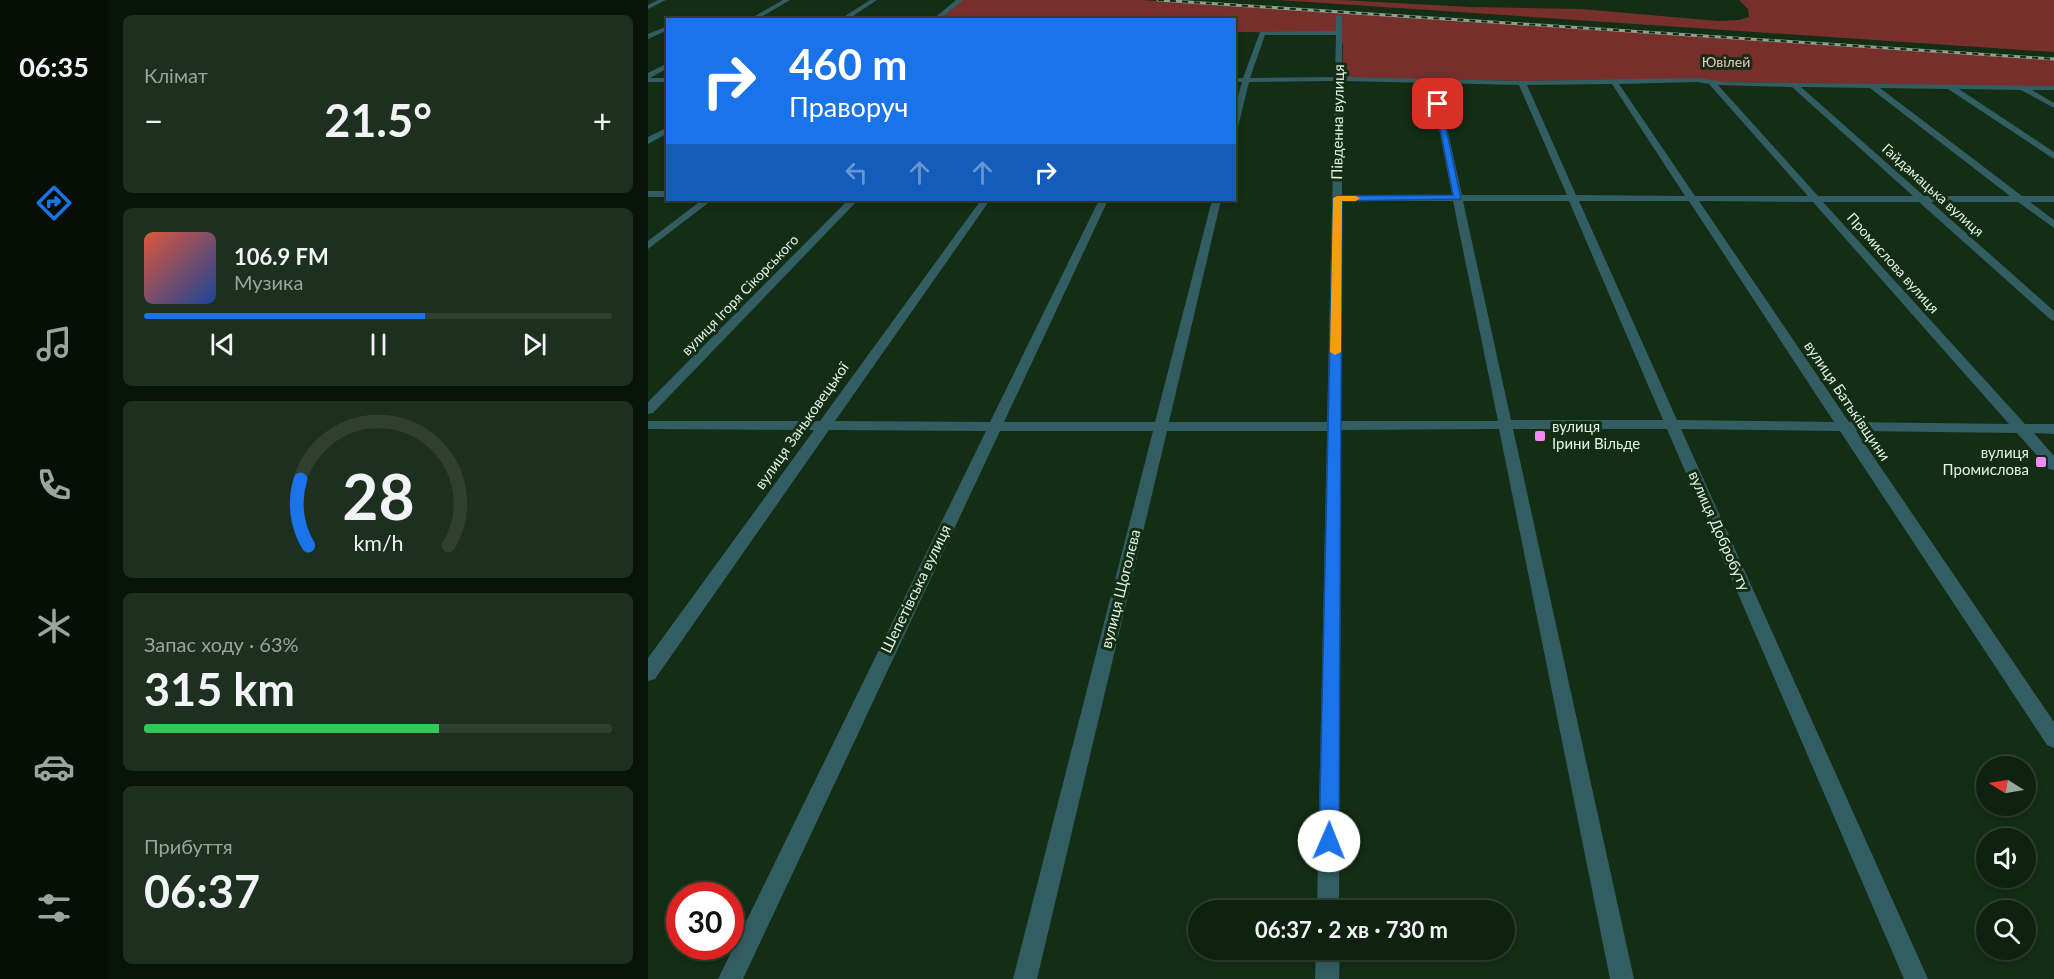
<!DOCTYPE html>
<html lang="uk">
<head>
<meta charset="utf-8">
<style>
  body { margin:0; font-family:Lato,sans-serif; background:#1d2f1e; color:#f1f3f6; height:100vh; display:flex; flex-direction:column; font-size:22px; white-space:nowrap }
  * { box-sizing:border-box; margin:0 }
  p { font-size:20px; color:#9ba49f }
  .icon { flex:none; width:33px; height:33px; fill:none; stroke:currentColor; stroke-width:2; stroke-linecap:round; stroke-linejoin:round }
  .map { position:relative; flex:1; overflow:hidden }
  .side { display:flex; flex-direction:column; gap:15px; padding:15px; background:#081309; width:540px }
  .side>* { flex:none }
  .banner { position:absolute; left:18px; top:18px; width:570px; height:183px; border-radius:0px; box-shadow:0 3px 9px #0003,0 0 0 2px #2f3f30; background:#1a73e8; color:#fff; overflow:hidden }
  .needle { width:39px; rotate:281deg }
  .fabs { position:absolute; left:1328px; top:756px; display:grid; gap:12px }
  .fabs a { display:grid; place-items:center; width:60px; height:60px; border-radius:50%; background:#0f2210; box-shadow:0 3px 9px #0003,0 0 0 2px #2f3f30; font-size:30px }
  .speed { position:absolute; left:18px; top:882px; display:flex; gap:12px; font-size:30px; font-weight:700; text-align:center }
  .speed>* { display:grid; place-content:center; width:78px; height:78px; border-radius:50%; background:#0f2210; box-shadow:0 3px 9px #0003,0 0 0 2px #2f3f30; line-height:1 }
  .speed .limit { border:9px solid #d22; background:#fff; color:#111 }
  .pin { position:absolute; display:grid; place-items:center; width:51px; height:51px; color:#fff; margin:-26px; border-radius:12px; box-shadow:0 3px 9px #0006 }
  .me { position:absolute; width:66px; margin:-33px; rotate:1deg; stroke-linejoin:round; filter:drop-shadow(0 0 4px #0008) }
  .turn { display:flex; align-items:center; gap:21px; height:126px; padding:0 24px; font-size:27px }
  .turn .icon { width:78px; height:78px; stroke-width:2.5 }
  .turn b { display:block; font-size:42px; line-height:51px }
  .lanes { display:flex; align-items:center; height:57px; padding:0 24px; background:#0003; justify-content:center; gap:30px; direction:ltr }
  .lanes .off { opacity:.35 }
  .big { font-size:45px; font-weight:700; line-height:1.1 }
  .side .card { flex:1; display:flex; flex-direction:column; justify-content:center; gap:9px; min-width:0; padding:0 21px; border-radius:9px; background:#1d2f1e }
  .side .dial { align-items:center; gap:0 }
  .dial svg { height:156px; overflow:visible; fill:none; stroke:#2f3f30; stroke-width:7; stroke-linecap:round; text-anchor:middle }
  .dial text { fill:#f1f3f6; stroke:none }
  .song { display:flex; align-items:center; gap:18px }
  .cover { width:72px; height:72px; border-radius:9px; background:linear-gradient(135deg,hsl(10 70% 55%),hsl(220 70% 35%)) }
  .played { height:6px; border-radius:3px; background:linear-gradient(90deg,#1a73e8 60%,#2f3f30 60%) }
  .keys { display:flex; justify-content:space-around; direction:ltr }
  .heat { display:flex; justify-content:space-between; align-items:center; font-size:33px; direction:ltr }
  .charge { height:9px; border-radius:4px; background:linear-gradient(90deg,#34c759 63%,#2f3f30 0) }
  .trip { position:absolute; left:540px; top:900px; width:327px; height:60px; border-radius:30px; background:#0f2210; box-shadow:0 3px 9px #0003,0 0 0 2px #2f3f30; font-weight:700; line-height:60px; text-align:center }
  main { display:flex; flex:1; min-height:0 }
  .menu { display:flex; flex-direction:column; width:108px; justify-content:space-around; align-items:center; background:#060e06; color:#9ba49f }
  .menu .icon { width:42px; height:42px }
  .menu .current { color:#1a73e8 }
  .menu b { font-size:27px; color:#f1f3f6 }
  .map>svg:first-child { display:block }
</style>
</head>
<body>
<main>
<nav class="menu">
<b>06:35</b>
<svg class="icon current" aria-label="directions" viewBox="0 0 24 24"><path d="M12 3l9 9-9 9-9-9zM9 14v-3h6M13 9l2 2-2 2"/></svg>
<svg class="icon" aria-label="music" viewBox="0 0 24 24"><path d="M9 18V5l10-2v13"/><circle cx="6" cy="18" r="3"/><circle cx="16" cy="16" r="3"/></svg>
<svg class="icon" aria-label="phone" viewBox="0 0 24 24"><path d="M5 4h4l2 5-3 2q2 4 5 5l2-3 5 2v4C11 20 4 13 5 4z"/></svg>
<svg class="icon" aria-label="climate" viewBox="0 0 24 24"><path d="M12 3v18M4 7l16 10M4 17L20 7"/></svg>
<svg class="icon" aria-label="car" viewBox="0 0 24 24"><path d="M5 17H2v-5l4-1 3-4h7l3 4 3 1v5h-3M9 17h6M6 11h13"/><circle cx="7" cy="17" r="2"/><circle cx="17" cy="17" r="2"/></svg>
<svg class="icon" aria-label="filters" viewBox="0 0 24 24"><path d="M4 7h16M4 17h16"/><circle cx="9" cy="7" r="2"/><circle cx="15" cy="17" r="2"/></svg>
</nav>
<section class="side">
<div class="card"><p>Клімат</p>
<div class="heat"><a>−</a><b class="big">21.5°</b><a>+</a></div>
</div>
<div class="card">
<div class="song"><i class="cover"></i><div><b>106.9 FM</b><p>Музика</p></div></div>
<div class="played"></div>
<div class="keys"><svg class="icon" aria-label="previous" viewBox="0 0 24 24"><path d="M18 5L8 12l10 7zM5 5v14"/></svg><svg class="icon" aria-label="pause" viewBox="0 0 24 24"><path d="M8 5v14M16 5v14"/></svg><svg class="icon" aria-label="next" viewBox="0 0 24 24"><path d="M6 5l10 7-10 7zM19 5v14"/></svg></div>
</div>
<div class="card dial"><svg viewBox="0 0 100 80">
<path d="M14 69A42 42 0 1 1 86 69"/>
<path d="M14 69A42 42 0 0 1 10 35" stroke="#1a73e8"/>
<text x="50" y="56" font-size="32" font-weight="700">28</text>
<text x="50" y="72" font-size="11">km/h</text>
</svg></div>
<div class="card"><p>Запас ходу · 63%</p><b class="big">315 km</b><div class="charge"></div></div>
<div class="card"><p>Прибуття</p><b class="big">06:37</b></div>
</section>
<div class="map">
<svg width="1406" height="979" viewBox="0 0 1406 979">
  <rect width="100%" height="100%" fill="#142d15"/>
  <g fill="#772f2c">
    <path d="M313,0H494L1406,59V87L1067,82L1063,80L875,81L694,78L695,45L691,33L587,32L586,20H289Z"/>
    <path d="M630,0H693L822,7L933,9L1070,21L1091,20L1101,17L1100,9L1091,0H1406V52Z"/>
  </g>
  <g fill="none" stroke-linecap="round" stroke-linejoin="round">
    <g fill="#325d62" fill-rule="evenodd">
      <path d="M10,0H18L0,9V5Z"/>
      <path d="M135,0H142L108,20H100Z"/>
      <path d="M222,0H229L199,20H191Z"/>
      <path d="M308,0H315L291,20H284Z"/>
      <path d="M691,15L694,17V77L874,81L1050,78L1076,82L1406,86V90H1384L1406,103V108L1373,90L1311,89L1406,152V159L1300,89L1232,88L1374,196H1406V202H1382L1406,220V228L1370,202H1283L1406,311V321L1402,319L1271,202H1175L1377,424H1406V434L1386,433L1406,456V470L1401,469L1369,433L1208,431L1406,722V748L1399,745L1192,431L1033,429L1280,979H1256L1019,429H865L986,979H962L851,429L693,430L691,910H669L679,431H519L389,979H365L505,431H352L95,979H70L338,431L181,430L7,679L0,681V658L166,430L0,429V421H172L333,200H342L187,421L342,422L451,200H460L356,422H507L564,200H573L521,422H679L687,81L601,82L590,127L586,129V110L594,82H586V78H595L612,32L688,31V17ZM617,35H688L687,77L602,78ZM694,81L782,83L804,195H694ZM1050,82L1061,84L1160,196H1047L971,84ZM789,83L871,85L919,195H814ZM964,84L1037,196L928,195L879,85ZM1070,85L1144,87L1265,196H1170ZM1153,87L1222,88L1362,196H1276ZM694,201H805L850,421H693ZM815,201H921L1015,420H863ZM931,201H1041L1186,422L1029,420ZM1051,201L1165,202L1361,424L1201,422Z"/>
      <path d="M20,26V30L0,39V34Z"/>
      <path d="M20,63V68L2,78H20V82H0V73Z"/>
      <path d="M20,127V133L0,144V137Z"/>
      <rect x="0" y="191" width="20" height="6"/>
      <path d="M54,200H64L0,249V241Z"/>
      <path d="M200,200H210L5,413L0,414V402Z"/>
      <path d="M668,950H692L691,979H667Z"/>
    </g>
    <g stroke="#8fa28f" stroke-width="3">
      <path id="rail" d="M510,0L1406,59"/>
    </g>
    <use href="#rail" stroke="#142d15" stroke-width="2" stroke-dasharray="6" stroke-linecap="butt"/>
  </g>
  <path fill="#1a73e8" stroke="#114b97" stroke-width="1.5" d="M787,103L793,104L813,199L694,201L691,841L688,848L681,851L674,848L671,841L685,198L689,196L805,195Z"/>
  <path fill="#f59e0b" d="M689,196H708L712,198L708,201H694L693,352L687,355L682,352L685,198Z"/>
  <g fill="#f08bf5" stroke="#142d15" stroke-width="2">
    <rect x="886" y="430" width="12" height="12" rx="3"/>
    <rect x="1387" y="456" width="12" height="12" rx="3"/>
  </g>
  <g text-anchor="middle" stroke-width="6" stroke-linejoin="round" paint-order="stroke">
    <g font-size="14" fill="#f5c5c0" stroke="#142d15">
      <text x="1078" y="67">Ювілей</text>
    </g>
    <g font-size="14" fill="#e4f3e4" stroke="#142d15">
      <text transform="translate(1285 190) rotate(42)" y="5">Гайдамацька вулиця</text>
      <text transform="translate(1245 263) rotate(48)" y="5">Промислова вулиця</text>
      <text transform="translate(92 295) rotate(-46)" y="5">вулиця Ігоря Сікорського</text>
    </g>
    <g font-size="15" fill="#e4f3e4" stroke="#142d15">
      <text transform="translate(690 122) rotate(-89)" y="5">Південна вулиця</text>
      <text transform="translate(1199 401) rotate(56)" y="5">вулиця Батьківщини</text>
      <text transform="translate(154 426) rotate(-55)" y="5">вулиця Заньковецької</text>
      <text transform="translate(1071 531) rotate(66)" y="5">вулиця Добробуту</text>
      <text transform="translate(268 589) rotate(-64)" y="5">Шепетівська вулиця</text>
      <text transform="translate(473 589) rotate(-76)" y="5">вулиця Щоголєва</text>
    </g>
    <g font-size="15" fill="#e4f3e4" stroke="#142d15" text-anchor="start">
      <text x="904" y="432">вулиця<tspan x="904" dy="17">Ірини Вільде</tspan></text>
      <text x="1381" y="458" text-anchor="end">вулиця<tspan x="1381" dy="17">Промислова</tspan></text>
    </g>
  </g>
</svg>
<div class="fabs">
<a><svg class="needle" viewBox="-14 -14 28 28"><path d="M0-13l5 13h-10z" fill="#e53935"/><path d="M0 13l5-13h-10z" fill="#9ba49f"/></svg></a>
<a><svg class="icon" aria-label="sound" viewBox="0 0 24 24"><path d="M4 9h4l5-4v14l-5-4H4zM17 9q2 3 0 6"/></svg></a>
<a><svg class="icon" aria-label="search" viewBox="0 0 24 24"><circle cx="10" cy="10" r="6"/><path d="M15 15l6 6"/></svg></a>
</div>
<div class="speed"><div class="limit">30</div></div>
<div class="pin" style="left:790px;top:104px;background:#d93025"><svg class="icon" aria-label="arrive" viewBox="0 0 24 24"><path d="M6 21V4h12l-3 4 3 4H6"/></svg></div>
<svg class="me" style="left:681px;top:841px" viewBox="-20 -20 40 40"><circle r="19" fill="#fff"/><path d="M0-13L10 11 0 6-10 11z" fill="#1a73e8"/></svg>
<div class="trip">06:37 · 2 хв · 730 m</div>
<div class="banner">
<div class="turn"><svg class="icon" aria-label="right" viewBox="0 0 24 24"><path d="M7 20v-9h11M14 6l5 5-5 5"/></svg><div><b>460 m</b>Праворуч</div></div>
<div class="lanes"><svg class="icon off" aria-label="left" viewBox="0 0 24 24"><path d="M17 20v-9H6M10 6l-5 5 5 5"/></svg><svg class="icon off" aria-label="ahead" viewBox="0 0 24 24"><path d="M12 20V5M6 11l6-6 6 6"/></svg><svg class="icon off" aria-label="ahead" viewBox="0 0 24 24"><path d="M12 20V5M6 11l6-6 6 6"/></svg><svg class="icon" aria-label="right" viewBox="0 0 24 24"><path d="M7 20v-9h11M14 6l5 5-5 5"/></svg></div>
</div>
</div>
</main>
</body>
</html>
